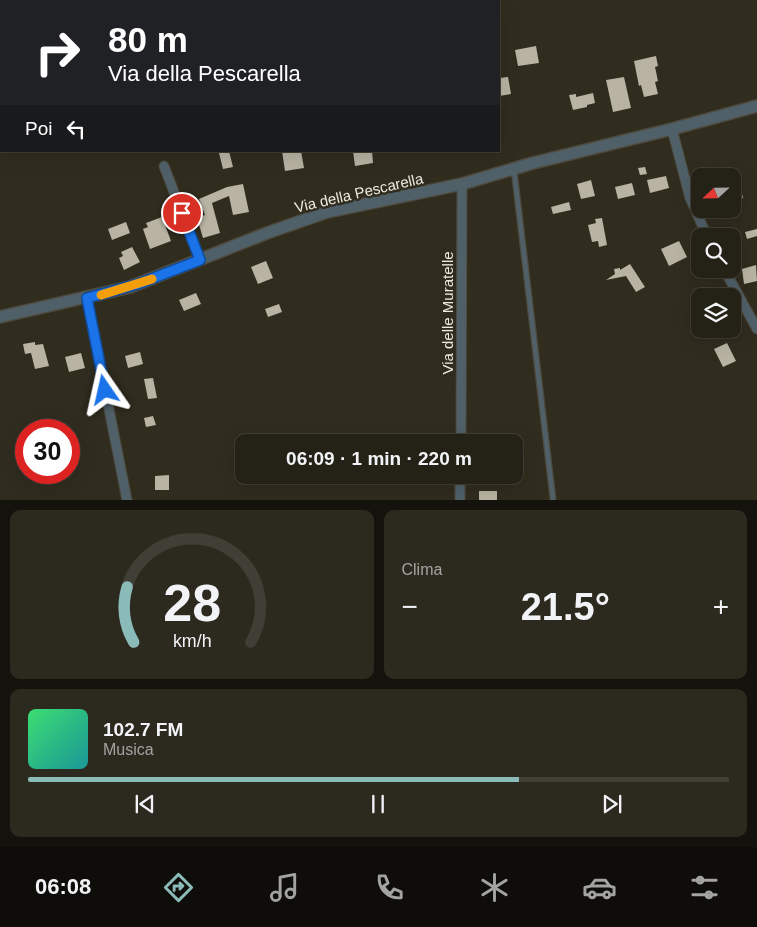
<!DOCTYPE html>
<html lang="it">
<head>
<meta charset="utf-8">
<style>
  body { margin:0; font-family:Helvetica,sans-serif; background:#2c291f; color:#f1f3f6; height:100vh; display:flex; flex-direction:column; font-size:19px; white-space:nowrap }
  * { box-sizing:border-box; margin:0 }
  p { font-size:16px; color:#a3a3a1 }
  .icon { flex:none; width:28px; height:28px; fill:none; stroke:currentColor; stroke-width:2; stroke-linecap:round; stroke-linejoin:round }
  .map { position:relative; height:500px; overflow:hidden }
  .details { display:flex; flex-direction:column; gap:10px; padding:10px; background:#14120c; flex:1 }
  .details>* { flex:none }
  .top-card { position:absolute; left:0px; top:0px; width:500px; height:152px; box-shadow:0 5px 20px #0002,0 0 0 1px #413e35; background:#202124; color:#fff; overflow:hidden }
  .needle { width:32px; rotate:248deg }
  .tools { position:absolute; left:691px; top:168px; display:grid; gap:10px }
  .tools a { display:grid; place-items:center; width:50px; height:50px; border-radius:10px; background:#242116; box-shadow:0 5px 20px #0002,0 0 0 1px #413e35; font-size:25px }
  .speed { position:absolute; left:15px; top:419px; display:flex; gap:10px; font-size:25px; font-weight:700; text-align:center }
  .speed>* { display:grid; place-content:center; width:65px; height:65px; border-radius:50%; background:#242116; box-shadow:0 5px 20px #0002,0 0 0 1px #413e35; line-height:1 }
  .speed .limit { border:8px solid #d22; background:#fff; color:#111 }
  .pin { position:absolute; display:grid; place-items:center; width:42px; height:42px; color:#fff; margin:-21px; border:2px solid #fff; border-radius:50%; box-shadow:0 1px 5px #0007 }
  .me { position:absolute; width:55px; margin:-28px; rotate:349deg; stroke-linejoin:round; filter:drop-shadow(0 0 4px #0008) }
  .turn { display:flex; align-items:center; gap:18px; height:105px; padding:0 25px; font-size:22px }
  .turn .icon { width:65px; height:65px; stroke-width:2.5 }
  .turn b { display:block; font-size:35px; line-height:42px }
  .then { display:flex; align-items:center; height:48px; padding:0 25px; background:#0003; gap:10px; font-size:19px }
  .big { font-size:38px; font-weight:700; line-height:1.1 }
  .details .tile { flex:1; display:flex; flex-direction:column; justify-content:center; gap:8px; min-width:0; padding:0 18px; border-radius:10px; background:#2c291f }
  .details .dial { align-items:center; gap:0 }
  .dial svg { height:130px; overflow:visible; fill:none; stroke:#413e35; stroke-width:7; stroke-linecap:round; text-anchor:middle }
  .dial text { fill:#f1f3f6; stroke:none }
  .song { display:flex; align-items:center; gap:15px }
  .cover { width:60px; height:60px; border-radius:8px; background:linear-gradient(135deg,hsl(140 70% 55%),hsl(180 70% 35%)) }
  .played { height:5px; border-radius:2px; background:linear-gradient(90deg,#8bbbb9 70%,#413e35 70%) }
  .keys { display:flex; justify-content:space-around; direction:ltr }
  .heat { display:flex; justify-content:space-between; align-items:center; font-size:28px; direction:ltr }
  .details .tiles { flex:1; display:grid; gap:10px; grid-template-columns:1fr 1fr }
  .tile:last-child { grid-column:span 2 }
  .trip { position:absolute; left:235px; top:434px; width:288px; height:50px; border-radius:10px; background:#242116; box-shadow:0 5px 20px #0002,0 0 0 1px #413e35; font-weight:700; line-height:50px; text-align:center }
  .tab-bar { display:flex; height:80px; justify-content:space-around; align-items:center; background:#0e0d09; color:#a3a3a1 }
  .tab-bar .icon { width:35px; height:35px }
  .tab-bar .current { color:#8bbbb9 }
  .tab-bar b { font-size:22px; color:#f1f3f6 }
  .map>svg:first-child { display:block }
</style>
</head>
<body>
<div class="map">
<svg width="757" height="500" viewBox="0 0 757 500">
  <rect width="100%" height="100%" fill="#302c1e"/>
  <g fill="#b8b3a2">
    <path d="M536,46L539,63L518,66L515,50Z"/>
    <path d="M656,56L658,66L655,67L658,81L655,82L658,94L644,97L641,85L639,86L634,61Z"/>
    <path d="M508,77L511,94L499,96V78Z"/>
    <path d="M624,77L631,108L613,112L606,80Z"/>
    <path d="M593,93L595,103L587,105V107L573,110L569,95L576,94V97Z"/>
    <path d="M229,151L233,167L223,169L219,153Z"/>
    <path d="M282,151H301L304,168L285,171Z"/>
    <path d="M353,151H372L373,163L355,166Z"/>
    <path d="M645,167L647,174L640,175L638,168Z"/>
    <path d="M666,176L669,188L650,193L647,180Z"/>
    <path d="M591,180L595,196L581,199L577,184Z"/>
    <path d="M632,183L635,195L618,199L615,187Z"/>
    <path d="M243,184L249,212L233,215L229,196L212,203L220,233L203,238L197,218L205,215L199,199L227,187Z"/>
    <path d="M740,187L743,198L732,200V189Z"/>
    <path d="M569,202L571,210L553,214L551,207Z"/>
    <path d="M162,217L171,241L150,249L143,229L148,227L146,223Z"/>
    <path d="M602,218L607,245L599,247L598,241L592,242L588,225L596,223L595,219Z"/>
    <path d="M126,222L130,233L112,240L108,229Z"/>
    <path d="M757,229V236L747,239L745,232Z"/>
    <path d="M679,241L687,257L669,266L661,249Z"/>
    <path d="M132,247L140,262L124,270L119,258L123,256L121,252Z"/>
    <path d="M266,261L273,278L258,284L251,267Z"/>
    <path d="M630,264L645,287L636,292L626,276L606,280L615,274L614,269L620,268V270Z"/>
    <path d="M756,265L757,281L744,284L742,269Z"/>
    <path d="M196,293L201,304L184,311L179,300Z"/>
    <path d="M279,304L282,312L268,317L265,309Z"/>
    <path d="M35,342V345L43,344L49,366L35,369L31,353L25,354L23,344Z"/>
    <path d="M727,343L736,361L723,367L714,349Z"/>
    <path d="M140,352L143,364L128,368L125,356Z"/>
    <path d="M81,353L85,368L69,372L65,357Z"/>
    <path d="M153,378L157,398L148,399L144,379Z"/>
    <path d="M153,416L156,425L146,427L144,418Z"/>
    <path d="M169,475V490H155V476Z"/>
    <rect x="479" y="491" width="18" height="9"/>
  </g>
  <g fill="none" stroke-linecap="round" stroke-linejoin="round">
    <g stroke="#4e4a3d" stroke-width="7">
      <path id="service" d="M514,170L553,499"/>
    </g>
    <g stroke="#4e4a3d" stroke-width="11">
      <g id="minor">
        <path d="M672,129L690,198L707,236"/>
        <path d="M164,166L200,260"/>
        <path d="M724,269L757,329"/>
        <path d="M87,298L127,500"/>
        <path d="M461,442L462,184"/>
        <path d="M460,500V475"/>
      </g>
    </g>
    <g stroke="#4e4a3d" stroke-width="14">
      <path id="tertiary" d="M0,317L130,287L267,233L327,212L462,184L533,163L672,129L757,106"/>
    </g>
    <use href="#service" stroke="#506069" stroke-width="4.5"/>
    <use href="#minor" stroke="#506069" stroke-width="9"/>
    <use href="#tertiary" stroke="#506069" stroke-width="11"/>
  </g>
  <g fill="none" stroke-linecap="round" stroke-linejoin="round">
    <g stroke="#114b97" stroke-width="12">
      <path id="route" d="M105,390L87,298L138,284L200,260L182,213"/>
    </g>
    <use href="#route" stroke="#1a73e8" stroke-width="9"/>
    <path stroke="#f59e0b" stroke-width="9" d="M101,295L152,279"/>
  </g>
  <g text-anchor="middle" stroke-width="5" stroke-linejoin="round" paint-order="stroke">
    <g font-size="15" fill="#ece9e0" stroke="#302c1e">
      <text transform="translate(359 193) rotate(-13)" y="5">Via della Pescarella</text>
      <text transform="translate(448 313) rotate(-90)" y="5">Via delle Muratelle</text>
    </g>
  </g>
</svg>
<div class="tools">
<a><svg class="needle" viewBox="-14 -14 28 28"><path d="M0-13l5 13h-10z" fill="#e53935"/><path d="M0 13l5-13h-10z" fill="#a3a3a1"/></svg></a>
<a><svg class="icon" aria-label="search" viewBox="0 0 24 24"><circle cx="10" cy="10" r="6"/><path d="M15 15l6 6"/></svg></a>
<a><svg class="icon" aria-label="layers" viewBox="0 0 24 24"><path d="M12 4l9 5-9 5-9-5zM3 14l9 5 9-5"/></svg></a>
</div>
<div class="speed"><div class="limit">30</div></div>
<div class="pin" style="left:182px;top:213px;background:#d93025"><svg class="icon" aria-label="arrive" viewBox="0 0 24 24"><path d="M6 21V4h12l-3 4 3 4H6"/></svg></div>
<svg class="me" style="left:105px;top:390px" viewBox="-20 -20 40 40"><path d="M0-17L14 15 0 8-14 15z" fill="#1a73e8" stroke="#fff" stroke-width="4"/></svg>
<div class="trip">06:09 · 1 min · 220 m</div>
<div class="top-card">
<div class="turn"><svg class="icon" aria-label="right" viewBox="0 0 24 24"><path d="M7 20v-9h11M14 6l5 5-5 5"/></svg><div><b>80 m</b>Via della Pescarella</div></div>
<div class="then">Poi<svg class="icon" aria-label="left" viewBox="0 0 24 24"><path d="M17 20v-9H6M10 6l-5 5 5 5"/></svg></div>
</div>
</div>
<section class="details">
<div class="tiles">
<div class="tile dial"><svg viewBox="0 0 100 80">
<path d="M14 69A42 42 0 1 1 86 69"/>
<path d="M14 69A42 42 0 0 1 10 35" stroke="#8bbbb9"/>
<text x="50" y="56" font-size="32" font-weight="700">28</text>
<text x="50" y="72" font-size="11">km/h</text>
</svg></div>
<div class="tile"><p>Clima</p>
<div class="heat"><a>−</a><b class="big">21.5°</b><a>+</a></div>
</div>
<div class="tile">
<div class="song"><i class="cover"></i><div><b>102.7 FM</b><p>Musica</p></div></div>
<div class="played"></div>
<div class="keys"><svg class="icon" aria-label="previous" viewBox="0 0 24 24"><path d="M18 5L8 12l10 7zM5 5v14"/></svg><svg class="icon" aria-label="pause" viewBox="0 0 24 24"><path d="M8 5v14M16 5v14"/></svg><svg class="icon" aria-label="next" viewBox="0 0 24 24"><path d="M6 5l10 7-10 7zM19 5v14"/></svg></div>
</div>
</div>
</section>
<nav class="tab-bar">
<b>06:08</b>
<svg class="icon current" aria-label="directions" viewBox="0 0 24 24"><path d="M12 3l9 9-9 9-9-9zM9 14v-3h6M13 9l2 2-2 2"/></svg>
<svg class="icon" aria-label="music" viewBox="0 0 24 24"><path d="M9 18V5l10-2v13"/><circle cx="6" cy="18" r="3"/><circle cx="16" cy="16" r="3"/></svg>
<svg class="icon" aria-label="phone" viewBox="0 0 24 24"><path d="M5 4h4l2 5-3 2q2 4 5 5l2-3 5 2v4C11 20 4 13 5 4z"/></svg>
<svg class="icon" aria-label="climate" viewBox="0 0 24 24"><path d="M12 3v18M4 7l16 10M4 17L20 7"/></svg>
<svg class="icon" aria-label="car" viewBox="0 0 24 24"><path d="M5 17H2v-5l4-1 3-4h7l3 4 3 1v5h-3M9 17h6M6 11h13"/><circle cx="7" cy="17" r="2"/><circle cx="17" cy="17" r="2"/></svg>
<svg class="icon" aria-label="filters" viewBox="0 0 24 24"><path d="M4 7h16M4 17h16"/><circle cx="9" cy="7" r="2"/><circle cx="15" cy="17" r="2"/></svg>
</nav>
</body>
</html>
